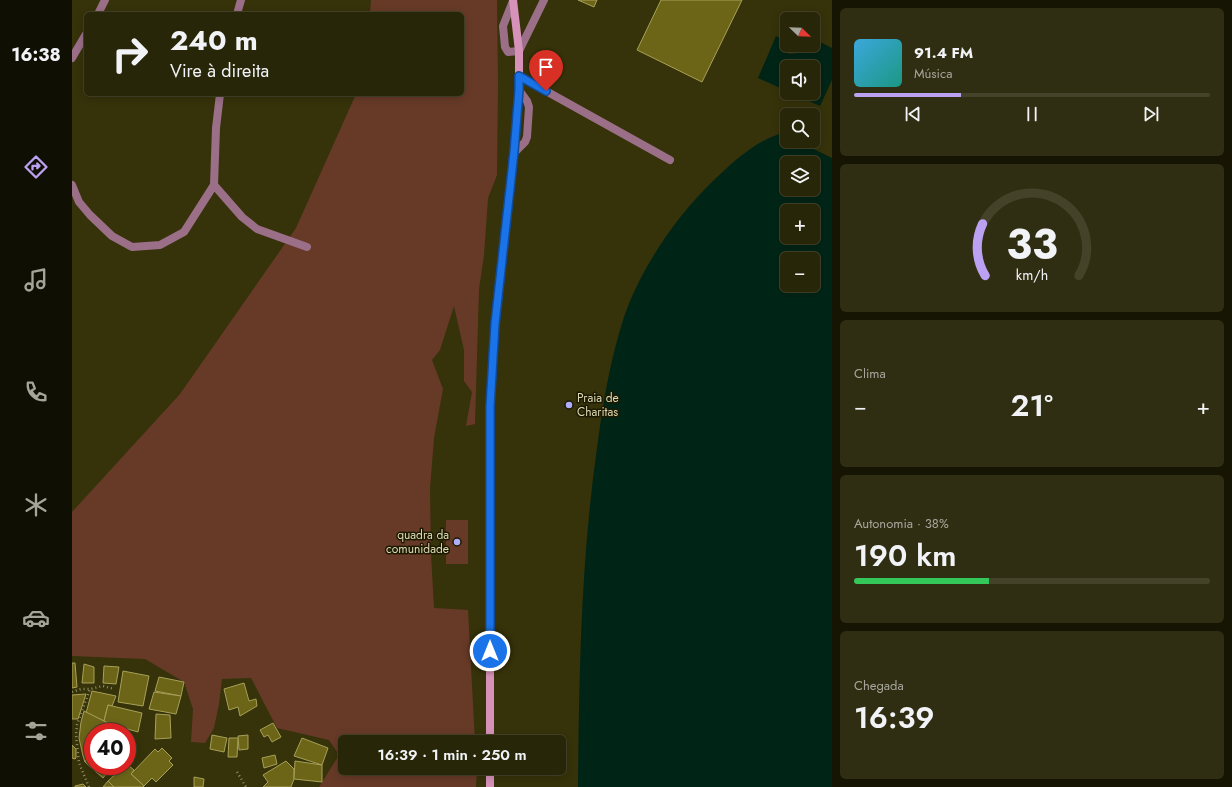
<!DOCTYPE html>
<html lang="pt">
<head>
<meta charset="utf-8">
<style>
  body { margin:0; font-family:Jost,sans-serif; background:#302e12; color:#f1f3f6; height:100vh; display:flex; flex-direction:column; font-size:15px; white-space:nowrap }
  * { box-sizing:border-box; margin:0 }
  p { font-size:13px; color:#a5a59c }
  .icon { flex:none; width:22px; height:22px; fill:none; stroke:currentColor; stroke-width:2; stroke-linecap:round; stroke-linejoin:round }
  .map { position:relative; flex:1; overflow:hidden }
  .side { display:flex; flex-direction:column; gap:8px; padding:8px; background:#161504; width:400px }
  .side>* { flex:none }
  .guide { position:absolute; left:12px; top:12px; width:380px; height:84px; border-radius:6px; box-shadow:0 2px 10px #0003,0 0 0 1px #444329; background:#282608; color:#f1f3f6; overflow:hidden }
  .needle { width:26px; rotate:113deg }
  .fabs { position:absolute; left:708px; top:12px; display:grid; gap:8px }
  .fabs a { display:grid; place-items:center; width:40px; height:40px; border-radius:6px; background:#282608; box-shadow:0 2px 10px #0003,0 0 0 1px #444329; font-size:20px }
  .speed { position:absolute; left:12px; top:723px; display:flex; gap:8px; font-size:20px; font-weight:700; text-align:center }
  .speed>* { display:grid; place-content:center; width:52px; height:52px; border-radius:50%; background:#282608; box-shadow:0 2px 10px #0003,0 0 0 1px #444329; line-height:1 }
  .speed .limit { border:6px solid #d22; background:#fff; color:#111 }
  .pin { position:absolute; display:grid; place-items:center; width:34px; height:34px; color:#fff; margin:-41px -17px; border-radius:50% 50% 50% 0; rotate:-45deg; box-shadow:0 0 4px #0007 }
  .pin .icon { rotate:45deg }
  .me { position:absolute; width:44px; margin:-22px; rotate:0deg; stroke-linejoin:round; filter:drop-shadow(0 0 3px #0008) }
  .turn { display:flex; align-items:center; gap:14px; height:84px; padding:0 20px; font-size:18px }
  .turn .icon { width:52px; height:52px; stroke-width:2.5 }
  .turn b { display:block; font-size:28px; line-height:34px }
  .big { font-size:30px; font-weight:600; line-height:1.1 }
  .side .tile { flex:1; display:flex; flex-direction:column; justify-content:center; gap:6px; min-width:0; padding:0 14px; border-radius:6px; background:#302e12 }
  .side .dial { align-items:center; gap:0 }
  .dial svg { height:104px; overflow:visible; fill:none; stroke:#444329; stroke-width:7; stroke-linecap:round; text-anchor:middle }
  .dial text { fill:#f1f3f6; stroke:none }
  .song { display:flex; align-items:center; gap:12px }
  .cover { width:48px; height:48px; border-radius:6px; background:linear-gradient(135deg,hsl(200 70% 55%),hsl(170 70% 35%)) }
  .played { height:4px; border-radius:2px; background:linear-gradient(90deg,#bca0f2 30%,#444329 30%) }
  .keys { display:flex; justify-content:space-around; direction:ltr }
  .heat { display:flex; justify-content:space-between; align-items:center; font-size:22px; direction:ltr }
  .charge { height:6px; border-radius:3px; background:linear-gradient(90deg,#34c759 38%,#444329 0) }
  .trip { position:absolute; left:266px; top:735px; width:228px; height:40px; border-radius:6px; background:#282608; box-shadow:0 2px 10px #0003,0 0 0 1px #444329; font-weight:600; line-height:40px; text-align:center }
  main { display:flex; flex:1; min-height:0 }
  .dock { display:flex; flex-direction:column; width:72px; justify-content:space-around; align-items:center; background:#100f03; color:#a5a59c }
  .dock .icon { width:28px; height:28px }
  .dock .current { color:#bca0f2 }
  .dock b { font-size:18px; color:#f1f3f6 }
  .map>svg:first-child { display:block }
</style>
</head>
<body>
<main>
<nav class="dock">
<b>16:38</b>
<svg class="icon current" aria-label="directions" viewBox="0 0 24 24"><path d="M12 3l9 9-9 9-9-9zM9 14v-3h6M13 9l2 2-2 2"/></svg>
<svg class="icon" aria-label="music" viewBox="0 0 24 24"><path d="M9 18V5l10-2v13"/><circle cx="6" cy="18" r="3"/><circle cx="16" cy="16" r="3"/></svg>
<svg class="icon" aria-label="phone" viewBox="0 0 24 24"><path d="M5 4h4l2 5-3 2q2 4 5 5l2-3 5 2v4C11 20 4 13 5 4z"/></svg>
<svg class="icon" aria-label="climate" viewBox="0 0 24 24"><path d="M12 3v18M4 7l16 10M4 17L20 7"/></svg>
<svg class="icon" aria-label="car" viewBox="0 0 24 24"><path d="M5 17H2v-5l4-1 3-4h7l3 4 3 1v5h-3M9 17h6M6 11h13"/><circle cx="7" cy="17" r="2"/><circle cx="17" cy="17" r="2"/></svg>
<svg class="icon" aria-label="filters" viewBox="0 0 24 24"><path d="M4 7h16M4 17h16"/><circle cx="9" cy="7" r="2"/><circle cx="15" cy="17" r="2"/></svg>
</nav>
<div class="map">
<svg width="760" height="787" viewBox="0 0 760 787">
  <rect width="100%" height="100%" fill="#36320a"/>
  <g fill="#673a27">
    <path d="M299,0H425L426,83L425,175L416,198L412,255L407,289L403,424L394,426L400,392L392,381V350L382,306L368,350L360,360L371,389L362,438L358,488L359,554L362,608L396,610L403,742H273V768H405L404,787H247L267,755L257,740L205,728L179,678L150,679L147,704L142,728L133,743L119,742L121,709L112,682L73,659L0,656V512L108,394L224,228L284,94H390V14H298Z"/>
    <rect x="374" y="520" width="22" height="44"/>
  </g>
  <g fill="#002517" fill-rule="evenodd">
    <path d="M704,36L715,41V45H719L716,54L728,53L738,45H741L742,39L760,48V80L748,106L720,93H741V67H715V91L686,78Z"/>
    <path d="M707,134L715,136V141H725L760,158V787H506C507,674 509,560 525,448C531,403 538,360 552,317C569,268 603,218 640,182C660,163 681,143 707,134ZM715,163H741V189H715ZM715,211H741V237H715ZM715,259H741V285H715Z"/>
  </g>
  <g fill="#6c6518" stroke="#a7a058">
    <path d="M506,0H525L522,7Z"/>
    <path d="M589,0H670L630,82L565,50Z"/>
    <path d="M0,663H3L5,687L0,688Z"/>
    <path d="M12,664L22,667V683H10Z"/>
    <path d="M32,666L47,667L44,684L31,683Z"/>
    <path d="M51,671L77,676L71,706L46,702Z"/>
    <path d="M87,677L112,682L109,696L83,691Z"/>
    <path d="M172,683L177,701L184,699L185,706L168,716L166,707L157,710L152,689Z"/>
    <path d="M20,691L44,696L40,706L36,705L32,721L14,713Z"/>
    <path d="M82,692L109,696L104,714L77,709Z"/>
    <path d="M14,694L6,719H0V695Z"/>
    <path d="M36,705L70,713L66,732L41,725L32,721Z"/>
    <path d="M12,711L32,721L39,727L35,732H21V749L13,762L11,756L7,738L9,722Z"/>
    <path d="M84,714L98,715L99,738L83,739Z"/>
    <path d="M201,723L209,737L200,742L196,735L192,737L188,730Z"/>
    <path d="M140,735L155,738L152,752L138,749Z"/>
    <path d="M176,735V749L167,750L166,736Z"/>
    <path d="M157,738H166L165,757H156Z"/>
    <path d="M230,738L256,748L250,765L222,756Z"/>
    <path d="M0,745L4,749V758L3,759L0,758Z"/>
    <path d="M90,748L100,758L97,761L101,765L84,782L80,778L72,786L59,774L83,749L86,752Z"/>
    <path d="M18,752L21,754V766H37L38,769L31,778L13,762Z"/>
    <path d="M203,755L205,764L192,768L190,758Z"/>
    <path d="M214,761L222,769V779L219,787H191L196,782L191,775Z"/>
    <path d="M223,761L250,765V782L222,779Z"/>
    <path d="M56,765L62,770L59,774L72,786L71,787H42L36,781L50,768L52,769Z"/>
    <path d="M122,777L132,779L131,787H122Z"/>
    <path d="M36,781L42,787H31Z"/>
    <path d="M11,784L14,787H3V786Z"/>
  </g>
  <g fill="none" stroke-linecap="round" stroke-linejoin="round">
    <g stroke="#928f69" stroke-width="2.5" stroke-dasharray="1 3" stroke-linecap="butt">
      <path d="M0,692L9,689H18"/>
      <path d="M165,772L174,787"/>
      <path d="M17,787L7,763L4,735L5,725L18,689L31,686L42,689"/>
    </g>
    <g stroke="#9b6f88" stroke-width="8">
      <path d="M441,1L431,26L433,47L436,52L447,51L472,0"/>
      <path d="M26,14L33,0"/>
      <path d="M165,14L169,0"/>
      <path d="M0,58L14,34"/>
      <path d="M442,153L453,142L455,137L457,107L455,101L447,90"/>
      <path d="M0,185L7,202L18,215L40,236L60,247L88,245L112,232L142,185L170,217L185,229L235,247"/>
      <path d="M142,185L144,128L148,94"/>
    </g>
    <path stroke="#9b6f88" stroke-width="8" d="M447,76L598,160"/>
    <g stroke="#d792ba" stroke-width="8">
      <path d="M418,742V407L423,324L442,153L447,90V51L441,0"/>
      <path d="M418,768V787"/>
    </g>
  </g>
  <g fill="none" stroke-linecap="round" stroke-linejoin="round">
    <g stroke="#114b97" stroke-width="10">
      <path id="route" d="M418,651V407L423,324L442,152L447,90V76L474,91"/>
    </g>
    <use href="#route" stroke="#1a73e8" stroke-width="7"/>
  </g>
  <g fill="#afaefa" stroke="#1c1900" stroke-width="1.5">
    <circle cx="497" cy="405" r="4"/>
    <circle cx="385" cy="542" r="4"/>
  </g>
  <g text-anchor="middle" stroke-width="3" stroke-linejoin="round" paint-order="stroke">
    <g font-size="12" fill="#dddbb7" stroke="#1c1900" text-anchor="start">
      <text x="505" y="402">Praia de<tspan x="505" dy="14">Charitas</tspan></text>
      <text x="377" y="539" text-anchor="end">quadra da<tspan x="377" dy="14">comunidade</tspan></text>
    </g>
  </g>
</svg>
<div class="fabs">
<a><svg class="needle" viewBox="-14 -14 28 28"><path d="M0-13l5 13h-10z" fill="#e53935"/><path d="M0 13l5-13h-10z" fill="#a5a59c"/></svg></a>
<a><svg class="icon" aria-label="sound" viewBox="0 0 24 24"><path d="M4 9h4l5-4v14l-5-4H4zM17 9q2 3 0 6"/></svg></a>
<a><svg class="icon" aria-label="search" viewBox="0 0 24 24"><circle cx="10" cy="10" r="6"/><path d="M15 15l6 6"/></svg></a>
<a><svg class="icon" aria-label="layers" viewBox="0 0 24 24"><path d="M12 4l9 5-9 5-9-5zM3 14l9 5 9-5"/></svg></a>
<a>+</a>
<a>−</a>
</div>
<div class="speed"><div class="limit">40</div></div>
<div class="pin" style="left:474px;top:91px;background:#d93025"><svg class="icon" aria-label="arrive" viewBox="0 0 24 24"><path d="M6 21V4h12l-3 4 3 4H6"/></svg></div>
<svg class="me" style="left:418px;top:651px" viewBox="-20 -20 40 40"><circle r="17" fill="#1a73e8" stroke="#fff" stroke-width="3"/><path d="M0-11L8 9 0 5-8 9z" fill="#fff"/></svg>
<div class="trip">16:39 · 1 min · 250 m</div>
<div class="guide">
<div class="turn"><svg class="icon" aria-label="right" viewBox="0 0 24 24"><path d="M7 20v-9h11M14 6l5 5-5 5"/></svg><div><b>240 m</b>Vire à direita</div></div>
</div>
</div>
<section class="side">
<div class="tile">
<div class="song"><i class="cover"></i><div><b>91.4 FM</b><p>Música</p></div></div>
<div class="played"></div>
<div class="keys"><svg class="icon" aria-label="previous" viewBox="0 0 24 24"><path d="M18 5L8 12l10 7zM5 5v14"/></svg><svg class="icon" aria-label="pause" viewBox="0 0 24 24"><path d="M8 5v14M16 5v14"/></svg><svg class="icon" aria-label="next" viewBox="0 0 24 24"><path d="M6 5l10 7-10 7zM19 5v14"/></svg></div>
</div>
<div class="tile dial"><svg viewBox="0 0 100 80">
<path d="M14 69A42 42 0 1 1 86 69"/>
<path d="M14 69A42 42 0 0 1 12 29" stroke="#bca0f2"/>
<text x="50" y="56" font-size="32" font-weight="700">33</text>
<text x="50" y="72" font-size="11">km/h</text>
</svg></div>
<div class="tile"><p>Clima</p>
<div class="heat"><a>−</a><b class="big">21°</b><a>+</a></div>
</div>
<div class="tile"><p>Autonomia · 38%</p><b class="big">190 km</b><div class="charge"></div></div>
<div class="tile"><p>Chegada</p><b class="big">16:39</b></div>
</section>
</main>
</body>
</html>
